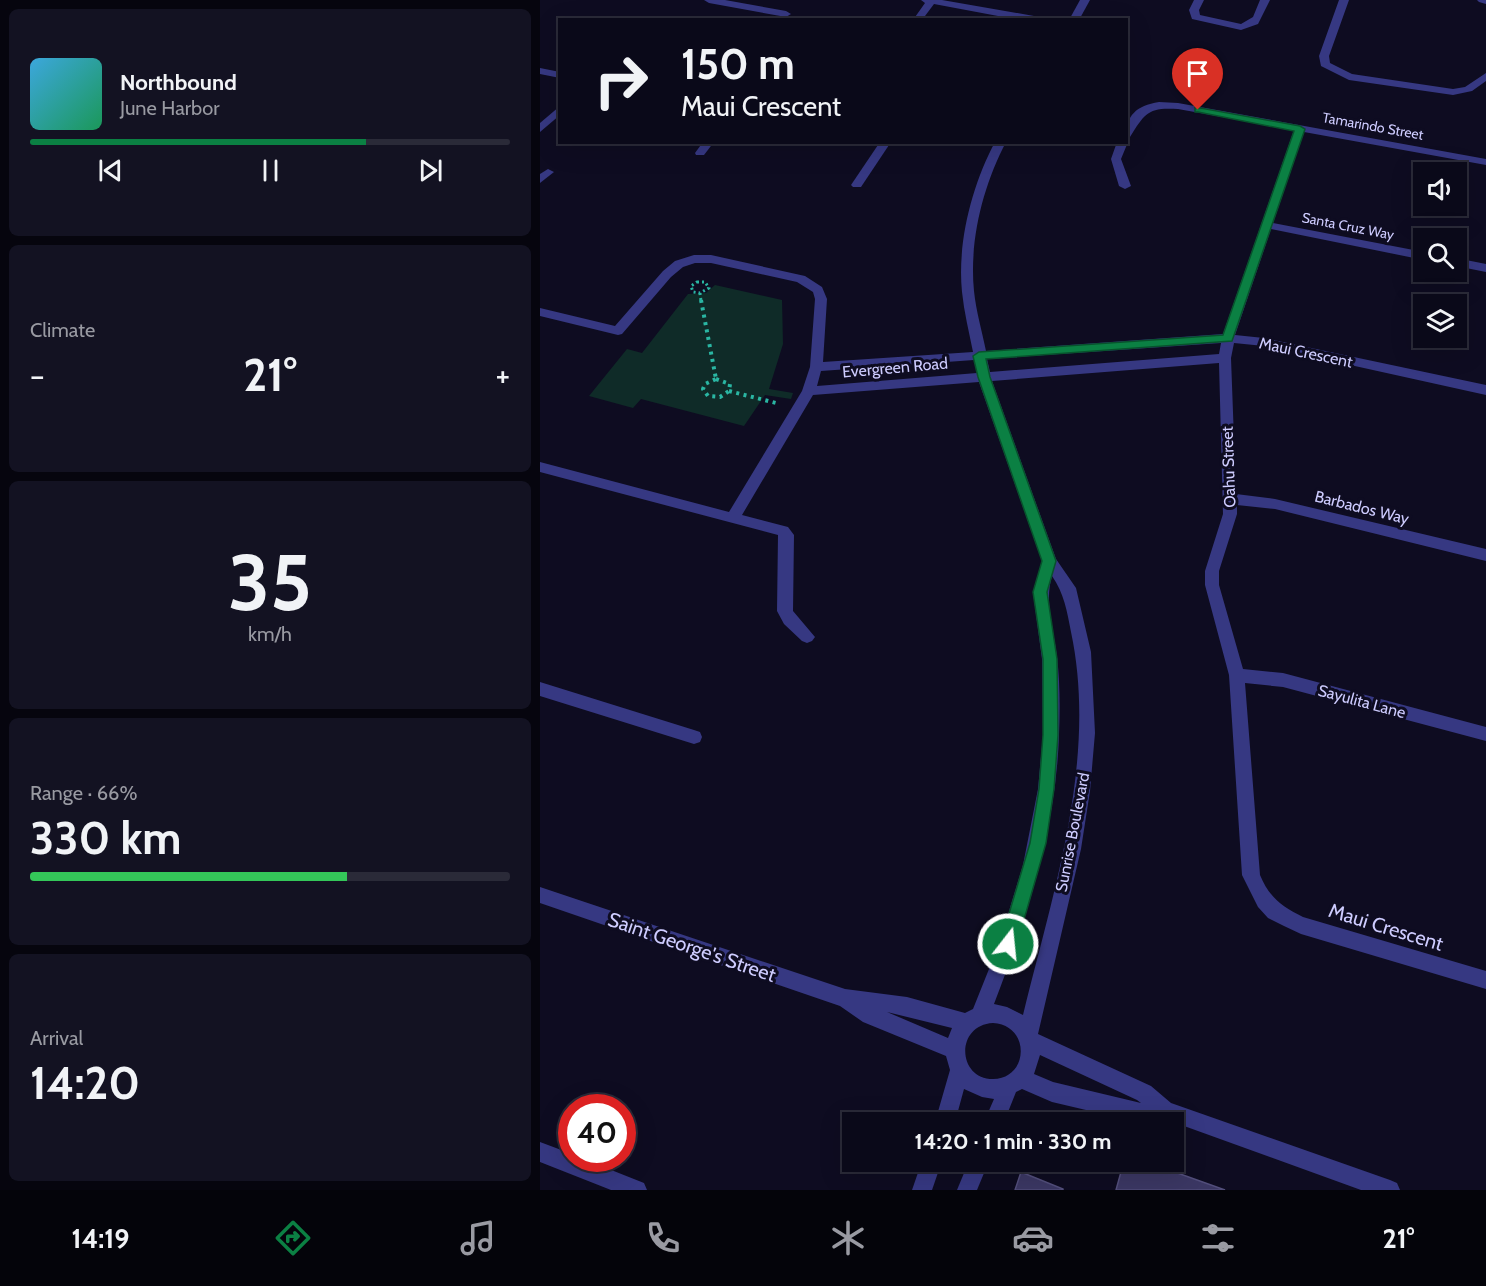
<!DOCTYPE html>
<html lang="en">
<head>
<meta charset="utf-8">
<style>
  body { margin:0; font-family:Cabin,sans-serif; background:#131222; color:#f1f3f6; height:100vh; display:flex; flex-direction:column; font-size:22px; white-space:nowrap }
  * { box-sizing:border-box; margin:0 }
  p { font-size:20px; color:#999aa2 }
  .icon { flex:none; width:33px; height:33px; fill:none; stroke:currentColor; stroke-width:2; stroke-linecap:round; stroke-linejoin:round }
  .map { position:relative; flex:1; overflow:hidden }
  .sheet { display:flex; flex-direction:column; gap:9px; padding:9px; background:#06050e; width:540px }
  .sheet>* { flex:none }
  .top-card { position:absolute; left:18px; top:18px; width:570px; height:126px; border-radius:0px; box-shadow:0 6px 24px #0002,0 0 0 2px #2a2a38; background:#0a0919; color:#f1f3f6; overflow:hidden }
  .controls { position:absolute; left:873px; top:162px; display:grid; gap:12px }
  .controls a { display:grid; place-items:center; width:54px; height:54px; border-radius:0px; background:#0a0919; box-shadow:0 6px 24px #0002,0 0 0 2px #2a2a38; font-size:30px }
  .speed { position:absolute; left:18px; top:1094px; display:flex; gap:12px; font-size:30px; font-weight:700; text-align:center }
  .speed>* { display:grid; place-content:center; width:78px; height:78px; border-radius:50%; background:#0a0919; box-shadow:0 6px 24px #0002,0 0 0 2px #2a2a38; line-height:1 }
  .speed .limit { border:9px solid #d22; background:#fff; color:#111 }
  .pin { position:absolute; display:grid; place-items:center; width:51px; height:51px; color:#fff; margin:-62px -26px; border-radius:50% 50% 50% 0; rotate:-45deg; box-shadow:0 0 6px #0007 }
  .pin .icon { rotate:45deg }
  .me { position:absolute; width:66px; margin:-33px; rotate:16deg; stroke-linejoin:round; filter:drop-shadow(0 0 4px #0008) }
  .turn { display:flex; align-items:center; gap:21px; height:126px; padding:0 24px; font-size:27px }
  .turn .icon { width:78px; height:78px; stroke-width:2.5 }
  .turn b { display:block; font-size:42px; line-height:51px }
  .big { font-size:45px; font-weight:700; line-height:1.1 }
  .sheet .card { flex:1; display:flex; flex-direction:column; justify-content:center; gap:9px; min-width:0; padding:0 21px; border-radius:9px; background:#131222 }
  .sheet .dial { align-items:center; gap:0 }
  .dial b { font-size:78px; line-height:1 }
  .song { display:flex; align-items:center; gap:18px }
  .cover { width:72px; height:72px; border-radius:9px; background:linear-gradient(135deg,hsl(200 70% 55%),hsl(150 70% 35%)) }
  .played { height:6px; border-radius:3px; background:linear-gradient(90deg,#0b8043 70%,#2a2a38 70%) }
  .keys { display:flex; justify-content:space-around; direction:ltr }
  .heat { display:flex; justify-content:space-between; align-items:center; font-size:33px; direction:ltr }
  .charge { height:9px; border-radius:4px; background:linear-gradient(90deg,#34c759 66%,#2a2a38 0) }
  .trip { position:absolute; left:302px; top:1112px; width:342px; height:60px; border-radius:0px; background:#0a0919; box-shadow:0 6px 24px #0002,0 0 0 2px #2a2a38; font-weight:700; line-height:60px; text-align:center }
  .menu { display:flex; height:96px; justify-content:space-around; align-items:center; background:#04040a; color:#999aa2 }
  .menu .icon { width:42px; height:42px }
  .menu .current { color:#0b8043 }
  .menu b { font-size:27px; color:#f1f3f6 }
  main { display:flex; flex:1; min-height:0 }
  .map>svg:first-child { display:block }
</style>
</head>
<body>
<main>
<section class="sheet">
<div class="card">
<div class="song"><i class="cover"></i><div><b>Northbound</b><p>June Harbor</p></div></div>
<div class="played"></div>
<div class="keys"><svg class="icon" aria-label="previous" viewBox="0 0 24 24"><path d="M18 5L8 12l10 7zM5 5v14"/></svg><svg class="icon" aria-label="pause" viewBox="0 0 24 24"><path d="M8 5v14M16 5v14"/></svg><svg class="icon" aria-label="next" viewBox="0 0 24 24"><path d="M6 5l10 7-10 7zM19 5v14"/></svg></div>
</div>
<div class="card"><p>Climate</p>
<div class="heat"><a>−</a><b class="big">21°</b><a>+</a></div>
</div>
<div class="card dial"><b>35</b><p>km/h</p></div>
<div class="card"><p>Range · 66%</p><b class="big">330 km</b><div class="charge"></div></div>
<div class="card"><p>Arrival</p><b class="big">14:20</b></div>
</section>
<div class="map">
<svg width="946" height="1190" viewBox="0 0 946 1190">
  <rect width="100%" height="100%" fill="#0e0c21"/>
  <path fill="#0f2b28" d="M175,285L242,300L243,344L229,389L253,393L251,399L225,395L204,426L101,399L93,408L49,396L87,349L102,353L148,294L166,293Z"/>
  <g fill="#3b3763" stroke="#524e7b" stroke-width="1.5">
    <path d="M584,1161H604L685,1190H576Z"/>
    <path d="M481,1172L523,1189V1190H475Z"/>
  </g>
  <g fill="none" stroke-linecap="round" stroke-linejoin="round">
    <g stroke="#2ab6a3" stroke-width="3" stroke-dasharray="2 3" stroke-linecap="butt">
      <path d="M157,282H165L169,288L160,293L153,292L151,286Z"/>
      <path d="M160,293L161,301"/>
    </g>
    <g stroke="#2ab6a3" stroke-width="4" stroke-dasharray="3 4.5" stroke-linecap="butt">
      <path d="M161,300L176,379"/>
      <path d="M176,379L190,384L189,391L180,397L168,396L163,389L165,384Z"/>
      <path d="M189,391L236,403"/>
    </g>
    <g fill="#363882" fill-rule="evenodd">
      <path d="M164,0H185L246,11L251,14L246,17L169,3Z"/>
      <path d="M381,0H402L494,16L499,19L480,20L394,4L382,20H373L385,3Z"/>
      <path d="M540,0H550L539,20H529Z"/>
      <path d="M654,0H664L659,10L660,15L701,24L713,17L720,0H730L718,24L701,30L652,19L649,10Z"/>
      <path d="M799,0H809L789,56L790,63L812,74L913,89L925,87L946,73V81L932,91L913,95L809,80L781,66L779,56Z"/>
      <path d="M937,0H946V4L939,2Z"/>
      <path d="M0,68L20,72V78L0,74Z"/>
      <path d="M619,102L638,103L946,159V165L764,132L733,223L884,252V260L731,229L695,335L724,338L946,385V395L724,346L694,343L691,358L696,494L735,499L946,549V561L735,509L697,505V514L679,571V585L703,669L743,673L946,727V741L743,687L705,683L720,875C729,897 742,907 763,917L946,971V989L761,934L744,926L728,918L718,907L702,875L689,675L665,585V571L683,514L679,363L452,381L516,559L536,588L551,652L555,733L550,791L541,849L498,1034L611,1086L631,1103L850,1180L857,1183L860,1190H821L633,1122H597L512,1102L482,1089L476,1092L464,1122H444L454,1099L442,1097L424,1089L415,1122H395L410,1070L406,1056L323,1022L300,1006L0,903V887L305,989L367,997L425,1013L433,1009L459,944L483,865L498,789L503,735L502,659L493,592L502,561L439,382L273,395L202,515L248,527L254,535L253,611L275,637L272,641L267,643L262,641L244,624L237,611L238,535L0,472V462L189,512L262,391L270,367L275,299L273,292L257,282L171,263H155L143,267L131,277L82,334L78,335L0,316V308L75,326L123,271L135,261L154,255H171L265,276L282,287L287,299L283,362L433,352C429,332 424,312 422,292C417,243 432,185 455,142H466C443,186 429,241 434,291C436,311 442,331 446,351L683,334L754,130L638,109C608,107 605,113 590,137L586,138C586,115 596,106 619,102ZM681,343L679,354L450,372L447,359ZM434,360L437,373L277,386L281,371ZM512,576C524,593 527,611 531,632C558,759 513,892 483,1015L467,1007L454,1004C487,918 516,828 519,735C520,709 520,682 517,657C514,630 504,603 512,576ZM347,1012L412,1028L408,1038ZM453,1023C491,1025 489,1079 453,1079C417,1079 415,1025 453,1023ZM500,1055L597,1100L601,1103L513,1082L494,1074Z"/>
      <path d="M20,106V115L0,132V123Z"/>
      <path d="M586,140L588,142L581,159L591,186L585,189L579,186L571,159L577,142H586Z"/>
      <path d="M163,142H174L164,155H156L155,153Z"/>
      <path d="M340,142H351L321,187H313L311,185Z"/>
      <path d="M8,169L14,172L0,183V174Z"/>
      <path d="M916,258L946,264V272L916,266Z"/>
      <path d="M0,682L154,730L160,732L162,737L160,742L154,744L0,696Z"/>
      <path d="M0,1142L32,1154V1158H41L104,1183L107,1190H71L0,1162Z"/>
      <path d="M382,1161H402L392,1190H372Z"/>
      <path d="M429,1161H449L437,1190H417Z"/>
    </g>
  </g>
  <path fill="#0b8043" stroke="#07532c" stroke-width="1.5" d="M655,107L760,126L765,129L692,341L446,359L450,377L516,561L507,592L517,659L518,735L514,789L506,843L477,944L474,949L468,952L463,949L460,944L490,843L499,789L503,735V659L493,592L502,561L438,377L433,356L439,352L683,335L754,131L658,112H655Z"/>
  <g text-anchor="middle" stroke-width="6" stroke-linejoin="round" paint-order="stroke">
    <g font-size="14" fill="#ceccff" stroke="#0e0c21">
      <text transform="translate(833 126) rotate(10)" y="5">Tamarindo Street</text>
      <text transform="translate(808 226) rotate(11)" y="5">Santa Cruz Way</text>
    </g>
    <g font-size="16" fill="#ceccff" stroke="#0e0c21">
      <text transform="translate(766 352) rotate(12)" y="6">Maui Crescent</text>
      <text transform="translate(355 367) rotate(-5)" y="6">Evergreen Road</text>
      <text transform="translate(688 467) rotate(-92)" y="6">Oahu Street</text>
      <text transform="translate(822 507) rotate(14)" y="6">Barbados Way</text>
      <text transform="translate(822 701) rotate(15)" y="6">Sayulita Lane</text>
      <text transform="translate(532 832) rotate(-79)" y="6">Sunrise Boulevard</text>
    </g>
    <g font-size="20" fill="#ceccff" stroke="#0e0c21">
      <text transform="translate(846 927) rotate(17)" y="7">Maui Crescent</text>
      <text transform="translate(152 947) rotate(19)" y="7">Saint George's Street</text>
    </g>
  </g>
</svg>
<div class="controls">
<a><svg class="icon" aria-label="sound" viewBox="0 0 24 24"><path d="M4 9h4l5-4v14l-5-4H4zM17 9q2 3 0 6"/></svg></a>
<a><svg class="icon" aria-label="search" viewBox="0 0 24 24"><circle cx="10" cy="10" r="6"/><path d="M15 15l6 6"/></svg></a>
<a><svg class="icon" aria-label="layers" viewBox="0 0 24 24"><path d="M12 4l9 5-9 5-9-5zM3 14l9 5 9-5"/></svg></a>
</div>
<div class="speed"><div class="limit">40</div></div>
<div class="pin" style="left:658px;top:110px;background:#d93025"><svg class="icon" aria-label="arrive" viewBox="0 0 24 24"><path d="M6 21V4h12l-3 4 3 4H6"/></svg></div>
<svg class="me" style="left:468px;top:944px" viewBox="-20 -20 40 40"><circle r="17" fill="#0b8043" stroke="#fff" stroke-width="3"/><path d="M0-11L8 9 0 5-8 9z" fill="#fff"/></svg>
<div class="trip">14:20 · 1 min · 330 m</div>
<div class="top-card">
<div class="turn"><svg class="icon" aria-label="right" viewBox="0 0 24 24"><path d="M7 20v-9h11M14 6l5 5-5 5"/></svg><div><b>150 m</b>Maui Crescent</div></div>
</div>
</div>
</main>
<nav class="menu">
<b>14:19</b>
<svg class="icon current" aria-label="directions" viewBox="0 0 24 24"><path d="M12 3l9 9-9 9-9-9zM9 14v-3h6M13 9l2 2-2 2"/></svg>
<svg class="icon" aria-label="music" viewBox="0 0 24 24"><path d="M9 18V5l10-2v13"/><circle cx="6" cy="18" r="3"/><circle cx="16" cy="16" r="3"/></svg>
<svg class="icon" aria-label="phone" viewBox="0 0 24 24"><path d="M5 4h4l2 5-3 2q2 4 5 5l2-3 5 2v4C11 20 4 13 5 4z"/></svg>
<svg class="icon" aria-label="climate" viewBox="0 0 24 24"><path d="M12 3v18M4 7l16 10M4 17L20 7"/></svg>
<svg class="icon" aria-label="car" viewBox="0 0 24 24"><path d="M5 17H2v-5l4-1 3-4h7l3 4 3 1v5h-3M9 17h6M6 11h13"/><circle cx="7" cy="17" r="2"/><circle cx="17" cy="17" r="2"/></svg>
<svg class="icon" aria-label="filters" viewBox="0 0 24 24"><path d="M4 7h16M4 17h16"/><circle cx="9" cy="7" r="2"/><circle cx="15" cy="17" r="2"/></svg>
<b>21°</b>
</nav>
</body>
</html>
